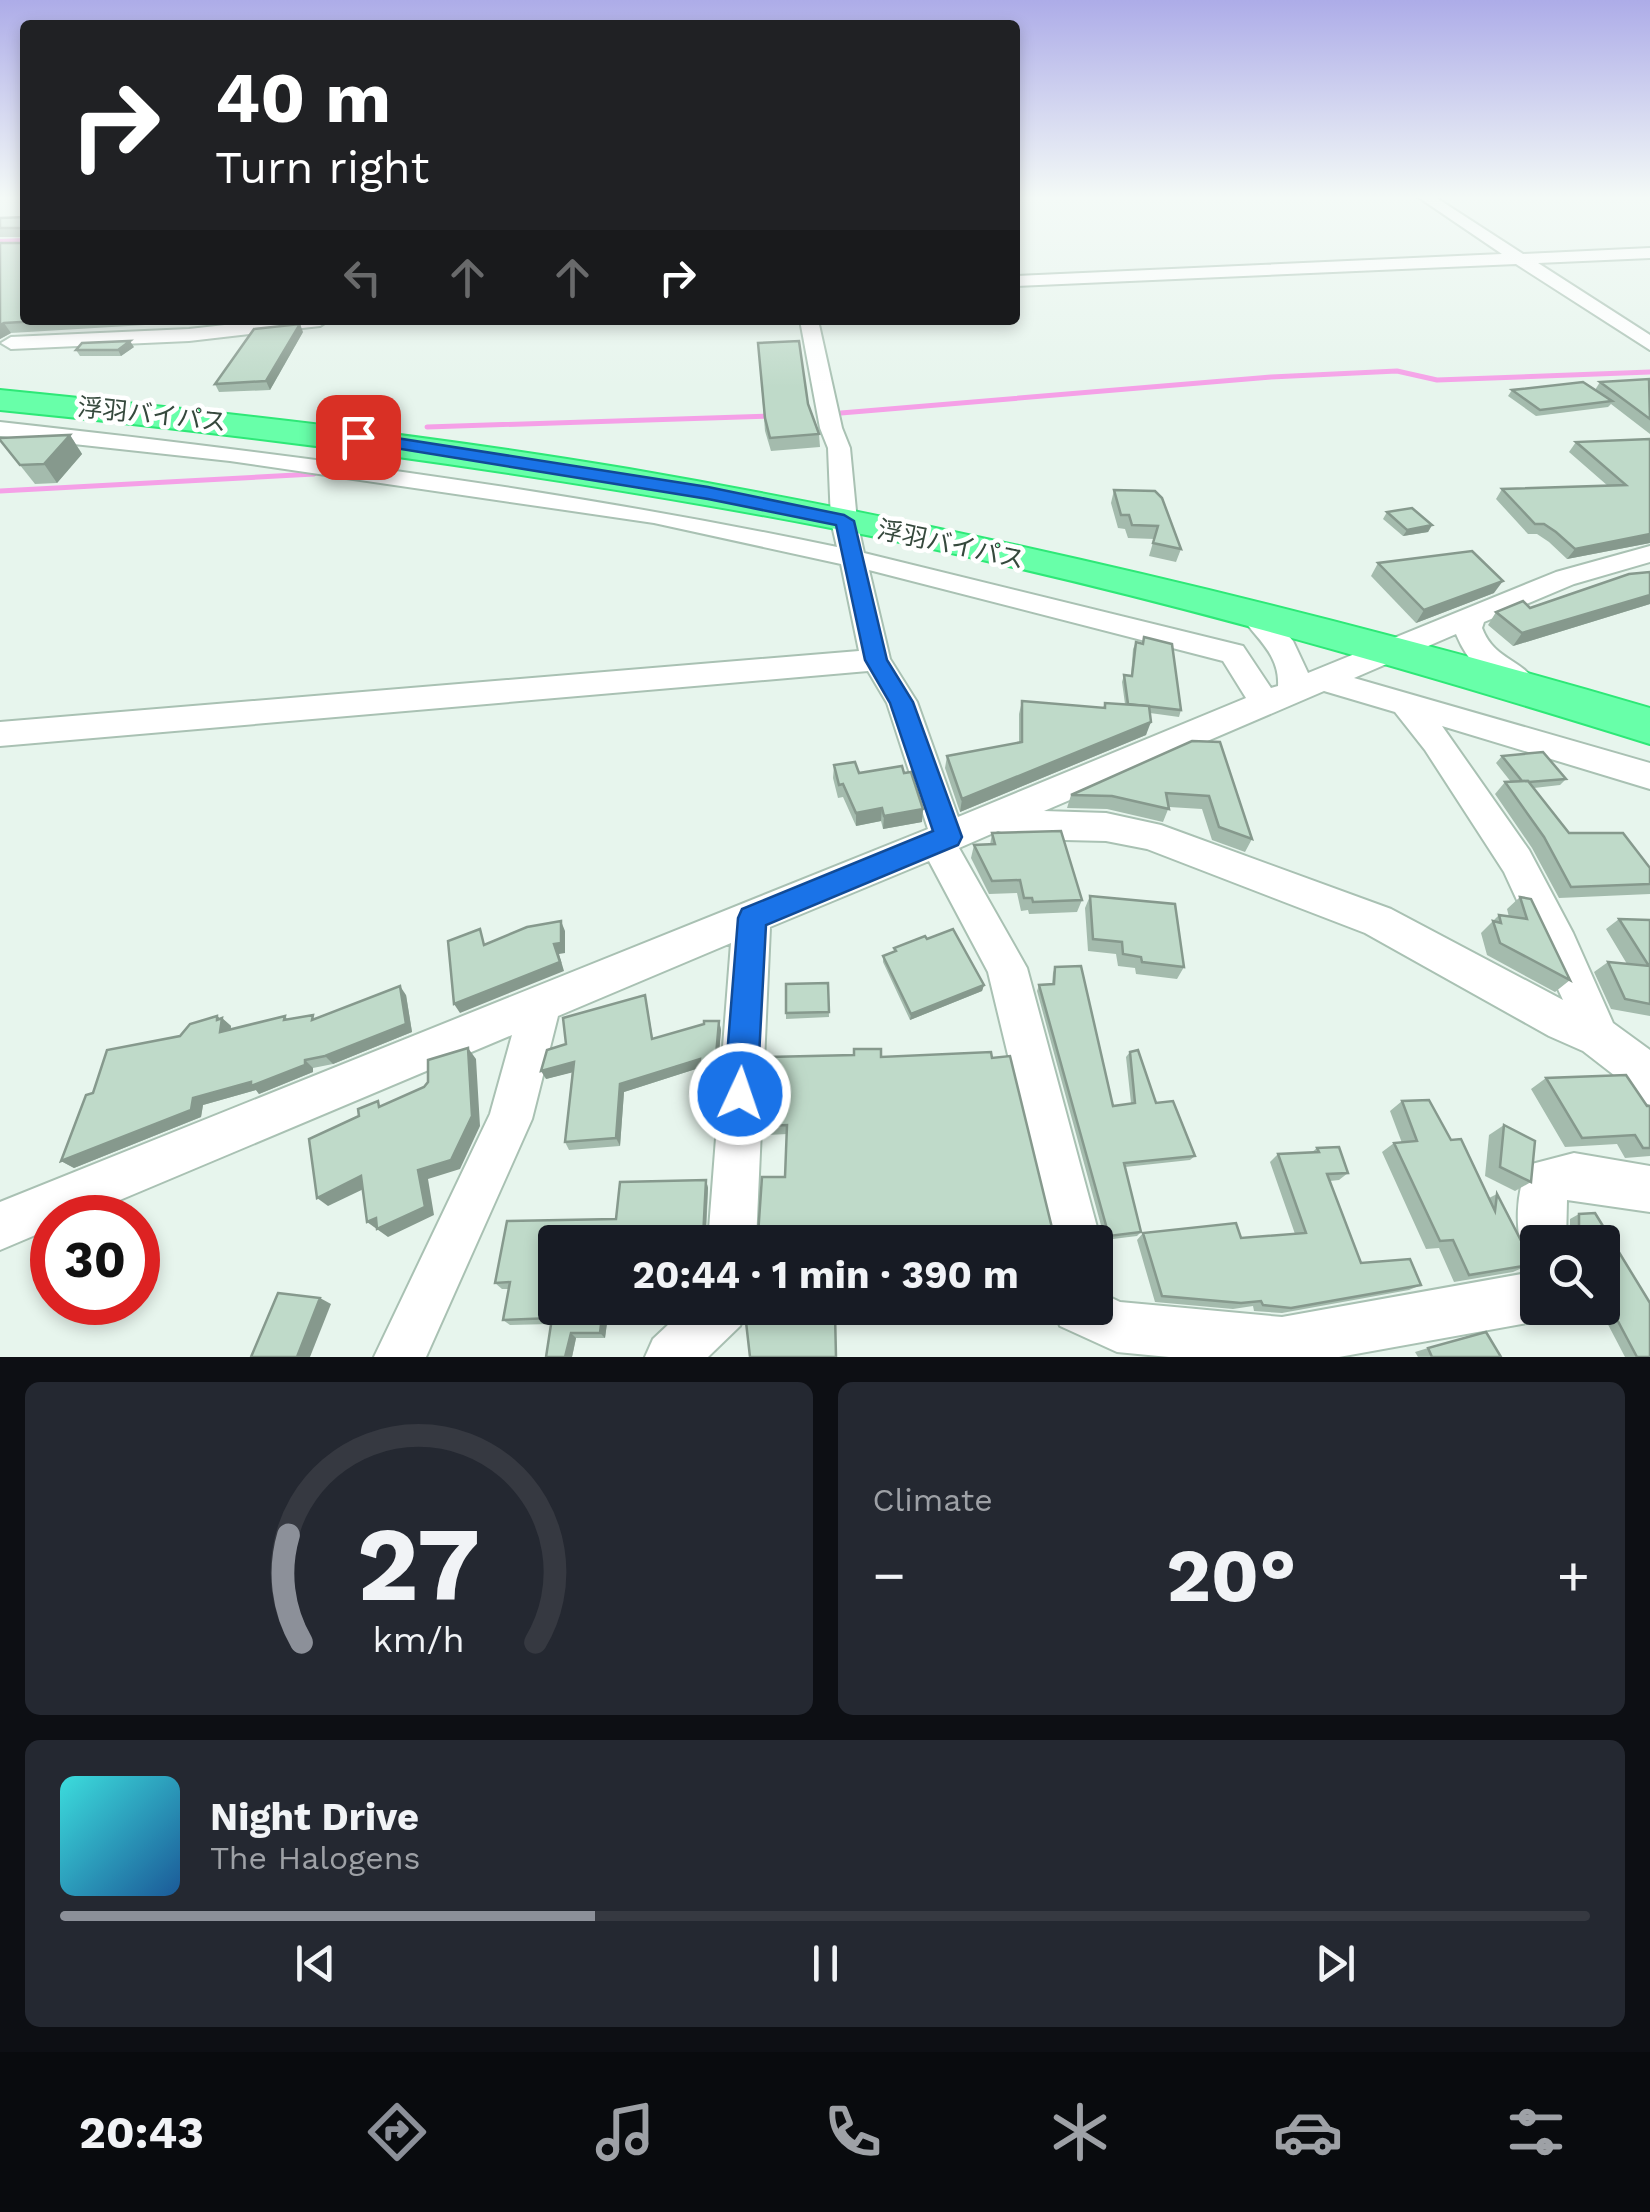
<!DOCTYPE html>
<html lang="en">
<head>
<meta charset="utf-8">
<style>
  body { margin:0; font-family:"Work Sans","Noto Sans JP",sans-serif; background:#242831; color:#f1f3f6; height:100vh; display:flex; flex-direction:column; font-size:38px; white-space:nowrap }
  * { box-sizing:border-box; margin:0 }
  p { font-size:32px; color:#9ea1a6 }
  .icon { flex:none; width:55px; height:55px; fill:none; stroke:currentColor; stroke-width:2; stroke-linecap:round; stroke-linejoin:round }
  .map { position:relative; height:1357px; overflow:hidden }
  .details { display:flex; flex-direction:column; gap:25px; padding:25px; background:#0d0f14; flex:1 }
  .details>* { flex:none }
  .hud { position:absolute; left:20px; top:20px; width:1000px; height:305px; border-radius:10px; box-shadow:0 5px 15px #0003; background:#202124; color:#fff; overflow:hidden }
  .fabs { position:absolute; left:1520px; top:1225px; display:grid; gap:20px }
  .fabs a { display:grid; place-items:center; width:100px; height:100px; border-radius:10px; background:#171b24; box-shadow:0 5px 15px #0003; font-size:50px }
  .speed { position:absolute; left:30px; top:1195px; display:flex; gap:20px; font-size:50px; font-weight:700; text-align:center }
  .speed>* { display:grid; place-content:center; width:130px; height:130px; border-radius:50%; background:#171b24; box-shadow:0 5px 15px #0003; line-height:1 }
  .speed .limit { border:15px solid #d22; background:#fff; color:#111 }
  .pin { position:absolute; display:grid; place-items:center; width:85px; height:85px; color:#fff; margin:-42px; border-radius:20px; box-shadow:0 5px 15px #0006 }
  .me { position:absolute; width:110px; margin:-55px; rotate:3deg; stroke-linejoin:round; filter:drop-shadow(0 0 8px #0008) }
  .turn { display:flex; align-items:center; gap:35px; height:210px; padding:0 30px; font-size:45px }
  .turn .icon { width:130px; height:130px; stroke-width:2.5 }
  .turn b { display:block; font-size:70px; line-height:85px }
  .lanes { display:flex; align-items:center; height:95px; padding:0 30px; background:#0003; justify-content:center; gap:50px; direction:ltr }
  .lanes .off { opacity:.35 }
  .big { font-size:75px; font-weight:700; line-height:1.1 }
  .details .tile { flex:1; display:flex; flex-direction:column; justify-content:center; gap:15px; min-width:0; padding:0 35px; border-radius:15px; background:#242831 }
  .details .dial { align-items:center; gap:0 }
  .dial svg { height:260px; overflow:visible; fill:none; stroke:#363941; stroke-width:7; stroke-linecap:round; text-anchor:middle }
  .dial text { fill:#f1f3f6; stroke:none }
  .song { display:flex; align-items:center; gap:30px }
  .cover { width:120px; height:120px; border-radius:15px; background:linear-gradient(135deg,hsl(180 70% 55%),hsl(210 70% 35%)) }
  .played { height:10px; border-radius:5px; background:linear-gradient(90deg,#8c9099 35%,#363941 35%) }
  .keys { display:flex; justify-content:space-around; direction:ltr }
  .heat { display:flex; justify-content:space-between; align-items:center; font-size:55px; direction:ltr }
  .details .tiles { flex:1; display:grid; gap:25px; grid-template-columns:1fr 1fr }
  .tile:last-child { grid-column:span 2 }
  .trip { position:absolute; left:538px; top:1225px; width:575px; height:100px; border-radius:10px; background:#171b24; box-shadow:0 5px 15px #0003; font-weight:700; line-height:100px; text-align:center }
  .tab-bar { display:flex; height:160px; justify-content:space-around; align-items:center; background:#090b0e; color:#9ea1a6 }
  .tab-bar .icon { width:70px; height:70px }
  .tab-bar .active { color:#8c9099 }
  .tab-bar b { font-size:45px; color:#f1f3f6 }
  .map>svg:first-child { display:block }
</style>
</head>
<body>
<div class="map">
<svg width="1650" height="1357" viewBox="0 0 1650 1357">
  <rect width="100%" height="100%" fill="#e7f5ed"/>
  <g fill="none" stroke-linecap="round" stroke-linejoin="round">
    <path stroke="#f5a0e7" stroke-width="4" d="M0,241L25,240"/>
    <g stroke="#f5a0e7" stroke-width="5">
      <path d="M841,413L1271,377L1397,371L1437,380L1650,372"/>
      <path d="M427,427L773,416"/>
      <path d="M0,491L314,474"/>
    </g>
    <g stroke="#a9c1b3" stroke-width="4">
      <g id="minor">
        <path d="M1418,197H1435L1523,254L1650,248V258L1538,263L1650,335V350L1516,264L1015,286V276L1502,254Z"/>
        <path d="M270,320H329L320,326L189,341L11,349L1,343L11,337L189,329Z"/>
        <path d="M800,320H818L842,428L850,448L857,521L864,553L1243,646L1271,688L1278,686C1280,653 1254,637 1238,612L1242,605H1262L1293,641L1308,673L1556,572L1650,546V562L1574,584L1484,622L1482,628C1494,660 1522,659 1535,682L1531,690C1497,700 1467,661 1456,634L1354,678L1650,763V789L1442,726L1529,850L1573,933L1613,1023L1650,1050V1105L1635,1099L1623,1082L1583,1051L1549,1036L1365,933L1147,849L1106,841L1024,839L998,831L959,848L1027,968L1101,1242L1095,1256V1242H1053L988,972L929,861L770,927L756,1242H708L731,943L558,1016L532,1119L426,1357H374L490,1114L512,1035L77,1218H52V1228L0,1250V1202L928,829L887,703L868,671L0,746V722L859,651L841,564L654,523L230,461L0,436V422C281,453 560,489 837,547L831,521L828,448L820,428ZM869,570L1223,661L1246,698L958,817L917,702L890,659ZM1324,691L1395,712L1425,750L1504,872L1563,1000L1391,909L1161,825L1106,813L1044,811Z"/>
        <path d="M1574,1153L1650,1166V1212L1567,1200L1566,1242H1538V1264L1525,1259C1514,1231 1516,1192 1528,1165Z"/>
        <path d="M1538,1271V1308H1558L1555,1313L1538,1321L1339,1357H1169L1117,1352L1060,1326L1053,1308H1095V1290L1120,1302L1282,1317Z"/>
        <path d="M686,1308H747L740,1326L708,1357H645L653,1339Z"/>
      </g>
    </g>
    <g stroke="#2ee877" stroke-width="4">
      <path id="highway" d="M0,390C210,411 421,434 629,469C975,529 1314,610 1650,708V744C1380,660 1108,582 831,528C555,475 279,438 0,410Z"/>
    </g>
    <use href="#minor" fill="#fff" fill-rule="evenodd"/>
    <use href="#highway" fill="#68ffa9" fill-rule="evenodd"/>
  </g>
  <g fill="#a4bbad">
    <path d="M25,217V320H229L11,333L0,339L22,237H0V218Z"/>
    <path d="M303,332L270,390L219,392L215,384Z"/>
    <path d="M758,343L808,404L819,434L820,447L771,451L765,431Z"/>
    <path d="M134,347L121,356H80L76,350Z"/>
    <path d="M1650,379V434L1611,404L1608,407L1536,416L1508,396L1512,390H1595L1600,382Z"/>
    <path d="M70,435L82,454L57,483L35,484L0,440Z"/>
    <path d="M1650,439V543L1567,559L1549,542L1537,534H1528L1496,499L1502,489L1608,486L1569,452L1576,442Z"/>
    <path d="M1114,490L1155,491L1181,549L1176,562L1149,556L1154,539L1128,538L1125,529L1118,528L1111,503Z"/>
    <path d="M1387,512L1432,525L1428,532L1403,536L1383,519Z"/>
    <path d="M1378,563L1494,593L1416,623L1371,576Z"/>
    <path d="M1650,572V604L1513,646L1488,625L1496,612L1530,608Z"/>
    <path d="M1144,637L1181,710L1179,717L1150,713L1146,735L960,812L945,768L947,756L1019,743V714L1022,701L1103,708L1105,703L1125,704L1122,682L1124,675L1131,676L1133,649L1136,642L1142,644Z"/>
    <path d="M1192,741L1252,839L1245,852L1212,840L1202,809L1169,807L1163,822L1107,809L1067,808L1071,795Z"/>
    <path d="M1502,756L1566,779L1560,785L1534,788L1569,833L1650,868V894L1559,898L1532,848L1495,794L1505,782H1511L1496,763Z"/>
    <path d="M834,765L859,773H904L923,809L922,822L883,829L881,821L856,826L843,797L838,798L833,778Z"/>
    <path d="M992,833L1082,900L1077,912L1029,914L1028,910L1021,911L1017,893L989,894L971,858L974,845H990Z"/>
    <path d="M1090,896L1184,967L1177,979L1136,974L1135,968L1118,966L1116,954L1088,951L1085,908Z"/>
    <path d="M1520,897L1570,980L1555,992L1487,955L1481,933L1499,915L1509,917L1507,909Z"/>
    <path d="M1619,919L1650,920V1016L1611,1009L1594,972L1608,962L1627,964L1606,929Z"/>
    <path d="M894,948L984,985L982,991L910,1020L883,962V956L894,952Z"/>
    <path d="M1055,967L1113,1106L1131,1103L1126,1057L1130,1052L1156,1103L1195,1156L1190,1160L1125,1167L1141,1232L1137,1236L1105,1240L1037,991L1039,985L1052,984L1053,973Z"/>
    <path d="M828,983L829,1017L786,1019V984Z"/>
    <path d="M406,995L412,1032L333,1064L313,1068V1072L259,1094L256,1090L203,1105L201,1117L74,1168L61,1161L93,1093L180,1036L217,1016L220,1019L222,1018L231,1026V1030L285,1016L288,1020L316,1019Z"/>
    <path d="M647,1004L653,1039L719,1021L721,1030L717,1076L701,1075L699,1068L624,1092L620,1146L569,1150L565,1142L572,1072L546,1079L566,1044Z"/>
    <path d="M854,1049H881V1057L991,1052L992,1058L1010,1056L1054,1236L1069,1239L1070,1242H555V1308H609L605,1338H576L572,1357H546L551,1324L510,1325L503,1320L509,1289H502L495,1283L507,1221L616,1219L620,1182L706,1180L708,1188L706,1238L754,1239L758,1235L762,1177H785L787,1134L768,1135V1057L854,1055Z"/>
    <path d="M1546,1078L1650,1106V1156L1625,1158L1617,1144L1565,1147L1531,1089Z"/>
    <path d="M1402,1101L1451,1140L1489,1198L1497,1194L1531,1260L1527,1262L1529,1265L1513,1272L1454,1282L1439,1248L1426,1249L1382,1152L1394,1143H1402L1390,1111Z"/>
    <path d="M1504,1125L1531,1182L1515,1191L1485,1176L1489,1135Z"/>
    <path d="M1317,1148L1348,1173L1339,1180L1330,1181L1361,1263L1421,1285L1409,1290L1282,1313L1254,1311L1253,1306L1233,1309L1155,1302L1137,1240L1143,1233L1241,1238L1295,1234L1270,1162L1278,1154L1311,1153Z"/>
    <path d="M1595,1213L1650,1303V1357H1625L1603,1315L1598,1316L1596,1308H1602V1242H1571L1570,1240V1219L1579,1214Z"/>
    <path d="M1428,1348L1501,1357H1418L1415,1352Z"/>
  </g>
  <g fill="#86998d">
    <path d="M4,323L11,333L0,339V325Z"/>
    <path d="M300,324L303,332L270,390L266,381Z"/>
    <path d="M130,341L134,347L121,356L118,350Z"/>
    <path d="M70,435L82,454L57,483L44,464Z"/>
    <path d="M1432,525L1428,532L1403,536L1407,530Z"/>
    <path d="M1650,534V543L1567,559L1575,549Z"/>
    <path d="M1503,581L1494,593L1416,623L1424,610Z"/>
    <path d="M1650,595V604L1513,646L1522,633Z"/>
    <path d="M1151,722L1146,735L960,812L962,799Z"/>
    <path d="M882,808L881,821L856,826V813Z"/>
    <path d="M923,809L922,822L883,829L884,816Z"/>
    <path d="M561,921L565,931V953L559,954L564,971L460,1013L454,1004L554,944Z"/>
    <path d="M984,985L982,991L910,1020L911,1014Z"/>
    <path d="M400,986L406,995L412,1032L333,1064L325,1056Z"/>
    <path d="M217,1016L222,1020V1018L231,1026L229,1040L220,1032Z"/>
    <path d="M719,1021L721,1030L717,1076L715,1067Z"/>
    <path d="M468,1048L476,1059L480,1126L460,1169L428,1179L434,1215L388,1237L367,1222L418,1170Z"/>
    <path d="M700,1059L702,1067L624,1092L620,1146L616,1138L620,1084Z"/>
    <path d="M305,1060L313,1068V1072L259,1094L256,1090L203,1105L201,1117L74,1168L61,1161L193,1098Z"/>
    <path d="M574,1062L578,1071L546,1079L541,1071Z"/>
    <path d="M361,1176L372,1185L328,1206L317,1198Z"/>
    <path d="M706,1180L708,1188L705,1242L703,1238Z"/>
    <path d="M320,1298L331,1304L310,1357H297Z"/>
    <path d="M603,1308H609L605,1338L600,1333Z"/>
    <path d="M571,1333L576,1338L572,1357H565Z"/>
  </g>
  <g fill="#bfdac9" stroke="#86998d" stroke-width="2.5">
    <path d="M25,217V320H55L4,323L0,325V243H22V228H0V218Z"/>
    <path d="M300,324L266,381L215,384L254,329Z"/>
    <path d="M130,341L118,350H76L82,343Z"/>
    <path d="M799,341L808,404L819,434L770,438L765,418L758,343Z"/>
    <path d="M1649,379L1650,419L1600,382Z"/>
    <path d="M1583,382L1612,401L1540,410L1512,390Z"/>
    <path d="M70,435L44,464L20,465L0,440V438Z"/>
    <path d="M1650,439V534L1575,549L1556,532L1544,524H1535L1502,489L1626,485L1576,442Z"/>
    <path d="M1114,490L1155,491L1162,498L1181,549L1153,543L1158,526L1132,525L1129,515H1121Z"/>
    <path d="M1412,508L1432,525L1407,530L1387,512Z"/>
    <path d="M1472,551L1503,581L1424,610L1378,563Z"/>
    <path d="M1650,572V595L1522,633L1496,612L1523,601L1530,608L1629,574Z"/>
    <path d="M1144,637L1172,644L1181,710L1128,704L1124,675L1132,676L1136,642L1143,644Z"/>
    <path d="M1022,701L1105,708V703L1149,706L1151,722L962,799L947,756L1022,742Z"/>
    <path d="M1192,741L1220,742L1252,839L1219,827L1209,796L1166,793L1169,809L1112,796L1071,795Z"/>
    <path d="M1543,752L1566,779L1529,782L1528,781H1522L1502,756Z"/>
    <path d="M855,762L859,773L902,766L904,773L911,772L923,809L884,816L882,808L856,813L843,784L839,785L834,765Z"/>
    <path d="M1528,781L1569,833H1623L1650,868V884L1571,887L1544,837L1505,782Z"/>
    <path d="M1061,831L1082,900L1033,902L1032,898H1024L1020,880L992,881L974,845L995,844L992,833Z"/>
    <path d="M1090,896L1175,904L1184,967L1142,962L1141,957L1123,954L1122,942L1093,939Z"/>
    <path d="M1520,897L1531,899L1570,980L1500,943L1493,921L1501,923L1499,915L1527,919Z"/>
    <path d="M1619,919L1650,920V1004L1625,999L1608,962L1649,966Z"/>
    <path d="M561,921V943L554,944L560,962L454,1004L448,941L480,929L484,945L527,927Z"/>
    <path d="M953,929L984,985L911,1014L883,956L896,951L894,948L925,936L927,939Z"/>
    <path d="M1081,966L1113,1106L1135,1103L1130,1052L1138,1050L1156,1103L1173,1101L1195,1156L1124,1163L1141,1232L1109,1236L1039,985L1054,984L1055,967Z"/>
    <path d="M828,983L829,1012L786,1013V984Z"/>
    <path d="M400,986L406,1024L325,1056L305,1060V1065L251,1086V1082L193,1098L191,1110L61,1161L86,1095L93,1093L107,1050L180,1036L190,1024L217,1016V1020L222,1018L220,1032L285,1016L284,1020L313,1015L312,1020Z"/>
    <path d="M645,995L652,1039L704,1024V1021H719L715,1067H699L700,1059L620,1084L616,1138L565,1142L574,1062L541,1071L547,1050L566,1044L563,1018Z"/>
    <path d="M468,1048L472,1116L451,1160L418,1170L425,1207L377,1229L376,1218L367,1222L361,1176L317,1198L309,1139L359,1116L358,1109L378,1101L379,1107L424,1087L428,1082V1060Z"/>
    <path d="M854,1049H881V1057L991,1052L992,1058L1010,1056L1054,1236L1069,1239L1070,1242H879V1238L821,1239V1242H555V1308H603L600,1333H571L565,1357H546L552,1318L503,1320L510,1282L495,1283L507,1221L616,1219L620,1182L706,1180L703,1238L754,1239L758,1235L762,1177H785L787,1125L767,1126L768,1057L854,1055Z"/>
    <path d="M1626,1075L1647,1106H1650V1148H1643L1635,1135L1582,1138L1546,1078Z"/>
    <path d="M1429,1100L1451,1140L1461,1139L1495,1211L1497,1194L1531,1260L1527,1261L1529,1265L1469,1275L1453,1240L1440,1241L1394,1143L1417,1141L1402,1101Z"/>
    <path d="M1504,1125L1535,1141L1531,1182L1500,1167Z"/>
    <path d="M1339,1147L1348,1173L1327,1174L1361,1263L1410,1259L1421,1285L1291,1308L1263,1305L1261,1301L1241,1303L1162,1296L1143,1233L1236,1223L1241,1238L1306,1233L1278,1154L1319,1152L1317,1148Z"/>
    <path d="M1595,1213L1650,1303V1357H1637L1613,1312H1608L1602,1291V1242H1583L1579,1236V1214Z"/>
    <path d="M278,1293L320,1298L297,1357H251Z"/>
    <path d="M775,1308H815L816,1320L835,1313L836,1357H750L746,1322L776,1315Z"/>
    <path d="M1486,1332L1501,1357H1432L1428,1348Z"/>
  </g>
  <linearGradient id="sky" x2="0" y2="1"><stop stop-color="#adace8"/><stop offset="0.51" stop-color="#f4faf7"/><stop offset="1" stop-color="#f4faf7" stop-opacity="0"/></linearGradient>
  <rect width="1650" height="387" fill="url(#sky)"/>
  <path fill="#1a73e8" stroke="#114b97" stroke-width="2.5" d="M358,432L708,487L844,515L854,521L887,660L913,702L962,837L958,845L766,925L757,1094L752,1106L740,1111L729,1106L724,1094L738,918L742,909L933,831L890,703L865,660L836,525L708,499L352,441V433Z"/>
  <g text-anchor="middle" stroke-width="9" stroke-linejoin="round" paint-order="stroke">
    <g font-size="25" fill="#36493d" stroke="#fff">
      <text transform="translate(152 414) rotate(6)" y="9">浮羽バイパス</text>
      <text transform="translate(951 544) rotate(12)" y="9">浮羽バイパス</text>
    </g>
  </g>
</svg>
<div class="fabs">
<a><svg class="icon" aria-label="search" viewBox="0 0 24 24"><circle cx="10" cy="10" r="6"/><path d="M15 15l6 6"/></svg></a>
</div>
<div class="speed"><div class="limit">30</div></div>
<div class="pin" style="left:358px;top:437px;background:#d93025"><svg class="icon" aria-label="arrive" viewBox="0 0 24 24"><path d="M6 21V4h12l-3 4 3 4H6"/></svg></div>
<svg class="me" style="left:740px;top:1094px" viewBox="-20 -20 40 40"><circle r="17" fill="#1a73e8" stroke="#fff" stroke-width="3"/><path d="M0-11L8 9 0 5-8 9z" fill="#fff"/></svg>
<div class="trip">20:44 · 1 min · 390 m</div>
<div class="hud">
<div class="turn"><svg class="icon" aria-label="right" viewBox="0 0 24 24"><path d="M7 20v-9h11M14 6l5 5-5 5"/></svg><div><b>40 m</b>Turn right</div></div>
<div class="lanes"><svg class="icon off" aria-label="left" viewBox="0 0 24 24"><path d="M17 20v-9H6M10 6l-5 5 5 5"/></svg><svg class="icon off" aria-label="ahead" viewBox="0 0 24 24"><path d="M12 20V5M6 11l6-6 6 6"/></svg><svg class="icon off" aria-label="ahead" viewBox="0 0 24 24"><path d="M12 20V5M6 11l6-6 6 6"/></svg><svg class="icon" aria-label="right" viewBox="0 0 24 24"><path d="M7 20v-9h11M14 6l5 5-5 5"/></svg></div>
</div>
</div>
<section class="details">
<div class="tiles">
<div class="tile dial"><svg viewBox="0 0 100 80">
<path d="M14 69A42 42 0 1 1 86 69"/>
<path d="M14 69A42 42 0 0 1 10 36" stroke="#8c9099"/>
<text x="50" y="56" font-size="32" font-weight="700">27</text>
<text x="50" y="72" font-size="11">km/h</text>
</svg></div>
<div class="tile"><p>Climate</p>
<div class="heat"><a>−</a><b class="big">20°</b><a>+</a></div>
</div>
<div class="tile">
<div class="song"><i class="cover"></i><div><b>Night Drive</b><p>The Halogens</p></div></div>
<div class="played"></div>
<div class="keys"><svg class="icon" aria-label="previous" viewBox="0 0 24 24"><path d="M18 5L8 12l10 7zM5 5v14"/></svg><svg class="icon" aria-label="pause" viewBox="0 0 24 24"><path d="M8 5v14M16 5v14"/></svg><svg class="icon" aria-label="next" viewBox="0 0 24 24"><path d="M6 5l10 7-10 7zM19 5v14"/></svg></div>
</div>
</div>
</section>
<nav class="tab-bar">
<b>20:43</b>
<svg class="icon active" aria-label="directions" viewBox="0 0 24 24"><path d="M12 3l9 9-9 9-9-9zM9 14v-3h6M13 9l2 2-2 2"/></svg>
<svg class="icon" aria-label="music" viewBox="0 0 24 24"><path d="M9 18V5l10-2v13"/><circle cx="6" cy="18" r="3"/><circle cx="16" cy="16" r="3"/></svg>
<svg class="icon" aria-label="phone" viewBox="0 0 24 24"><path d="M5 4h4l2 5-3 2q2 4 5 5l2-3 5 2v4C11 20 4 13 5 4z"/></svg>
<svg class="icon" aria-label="climate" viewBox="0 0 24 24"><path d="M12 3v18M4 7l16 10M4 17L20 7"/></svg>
<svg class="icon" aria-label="car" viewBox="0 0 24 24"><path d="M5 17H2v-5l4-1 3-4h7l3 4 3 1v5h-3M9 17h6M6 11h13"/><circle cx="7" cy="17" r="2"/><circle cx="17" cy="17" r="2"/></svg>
<svg class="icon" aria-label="filters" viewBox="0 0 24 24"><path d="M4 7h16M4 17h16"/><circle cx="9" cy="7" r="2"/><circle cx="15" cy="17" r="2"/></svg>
</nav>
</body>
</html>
